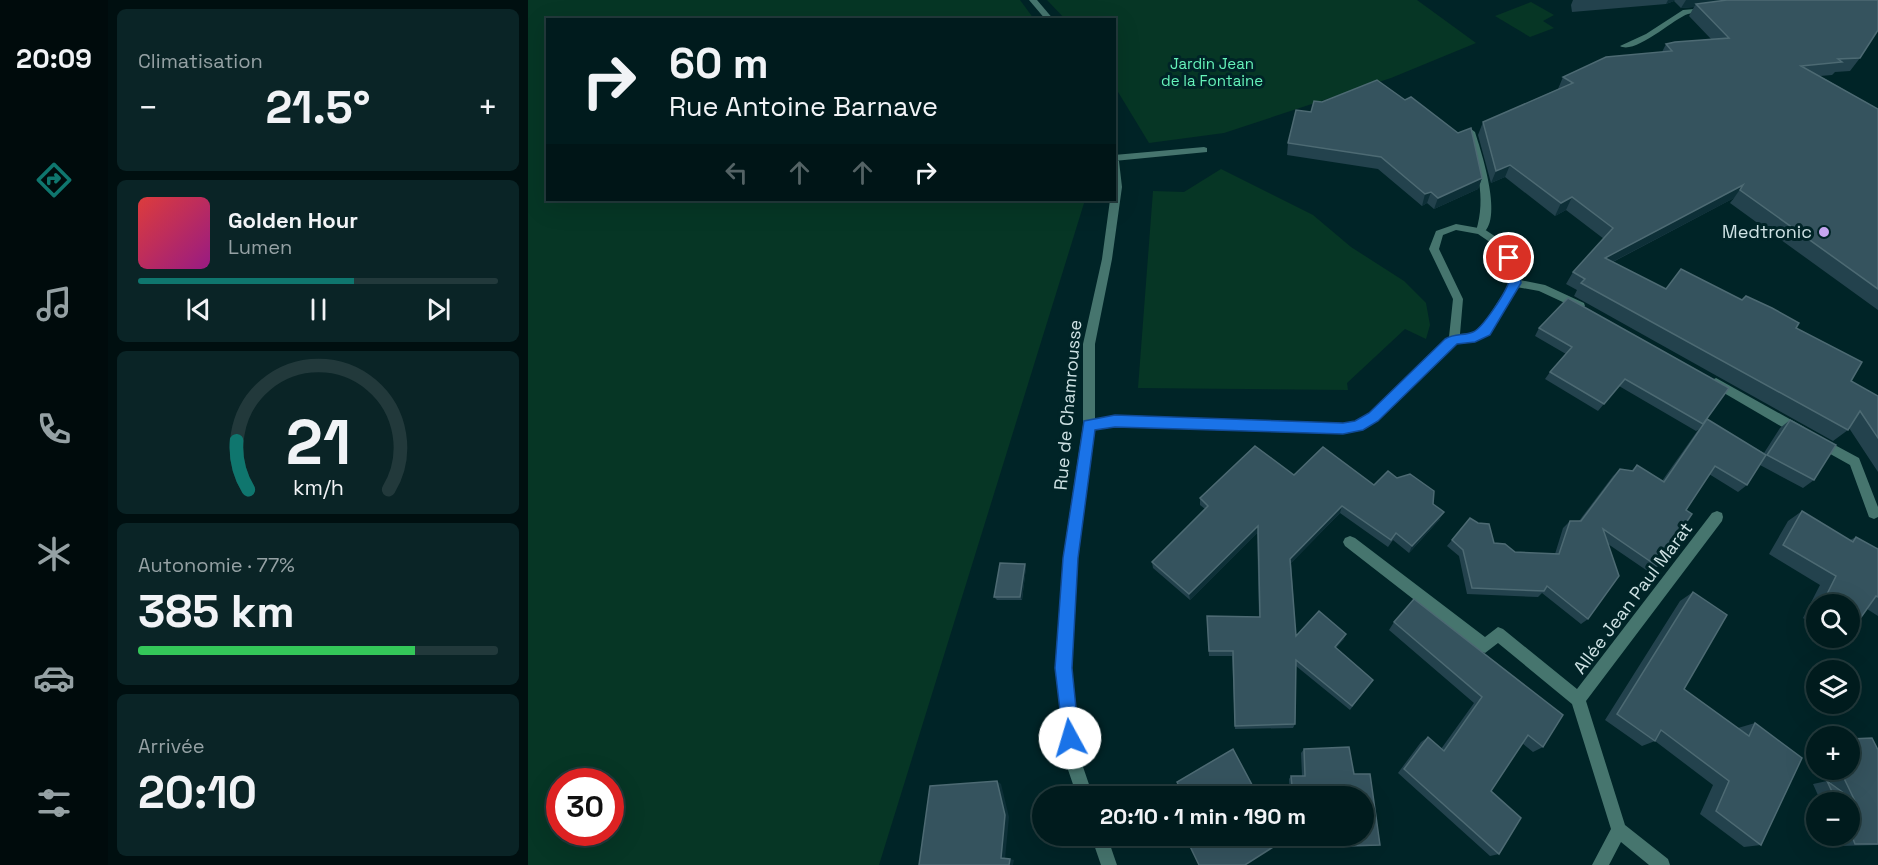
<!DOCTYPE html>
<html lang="fr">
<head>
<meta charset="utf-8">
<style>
  body { margin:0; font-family:"Space Grotesk",sans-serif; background:#0a2426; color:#f1f3f6; height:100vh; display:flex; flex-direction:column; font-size:22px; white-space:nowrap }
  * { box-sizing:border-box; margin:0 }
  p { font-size:20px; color:#95a1a4 }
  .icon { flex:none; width:33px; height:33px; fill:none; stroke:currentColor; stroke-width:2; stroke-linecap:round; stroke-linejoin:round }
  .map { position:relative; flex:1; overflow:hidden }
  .side { display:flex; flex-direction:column; gap:9px; padding:9px; background:#000f10; width:420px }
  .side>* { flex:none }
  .guide { position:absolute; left:18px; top:18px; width:570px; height:183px; border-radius:0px; box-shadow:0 6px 24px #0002,0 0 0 2px #22393b; background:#001b1d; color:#f1f3f6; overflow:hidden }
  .buttons { position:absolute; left:1278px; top:594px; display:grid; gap:12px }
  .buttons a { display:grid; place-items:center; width:54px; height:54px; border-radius:50%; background:#001b1d; box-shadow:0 6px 24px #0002,0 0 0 2px #22393b; font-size:30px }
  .speed { position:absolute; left:18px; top:768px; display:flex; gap:12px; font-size:30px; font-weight:700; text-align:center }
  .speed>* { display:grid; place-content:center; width:78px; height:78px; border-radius:50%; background:#001b1d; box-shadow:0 6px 24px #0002,0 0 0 2px #22393b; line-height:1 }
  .speed .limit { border:9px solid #d22; background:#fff; color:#111 }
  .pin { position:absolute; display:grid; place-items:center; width:51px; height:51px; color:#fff; margin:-26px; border:3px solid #fff; border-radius:50%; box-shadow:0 2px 6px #0007 }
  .me { position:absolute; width:66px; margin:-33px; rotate:354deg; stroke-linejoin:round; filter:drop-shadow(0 0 4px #0008) }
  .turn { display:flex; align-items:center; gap:21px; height:126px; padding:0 24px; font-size:27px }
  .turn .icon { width:78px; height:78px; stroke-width:2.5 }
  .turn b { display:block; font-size:42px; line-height:51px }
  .lanes { display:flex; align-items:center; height:57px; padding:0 24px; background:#0003; justify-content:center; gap:30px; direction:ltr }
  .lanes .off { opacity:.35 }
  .big { font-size:45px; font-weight:600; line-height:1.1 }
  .side .tile { flex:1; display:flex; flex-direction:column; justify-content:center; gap:9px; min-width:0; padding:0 21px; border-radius:9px; background:#0a2426 }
  .side .dial { align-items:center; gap:0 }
  .dial svg { height:156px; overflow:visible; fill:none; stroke:#22393b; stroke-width:7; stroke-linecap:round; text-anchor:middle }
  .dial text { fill:#f1f3f6; stroke:none }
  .song { display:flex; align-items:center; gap:18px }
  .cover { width:72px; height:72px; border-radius:9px; background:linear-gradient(135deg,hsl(0 70% 55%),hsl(310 70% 35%)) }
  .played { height:6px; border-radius:3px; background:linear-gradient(90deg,#0f766e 60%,#22393b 60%) }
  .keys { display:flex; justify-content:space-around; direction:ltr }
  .heat { display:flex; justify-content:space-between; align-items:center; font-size:33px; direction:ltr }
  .charge { height:9px; border-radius:4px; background:linear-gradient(90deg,#34c759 77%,#22393b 0) }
  .trip { position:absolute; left:504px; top:786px; width:342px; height:60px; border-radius:30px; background:#001b1d; box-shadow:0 6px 24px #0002,0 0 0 2px #22393b; font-weight:600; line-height:60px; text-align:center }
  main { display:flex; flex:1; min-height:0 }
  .tabs { display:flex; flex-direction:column; width:108px; justify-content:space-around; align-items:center; background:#000b0c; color:#95a1a4 }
  .tabs .icon { width:42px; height:42px }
  .tabs .on { color:#0f766e }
  .tabs b { font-size:27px; color:#f1f3f6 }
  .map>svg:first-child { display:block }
</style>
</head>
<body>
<main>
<nav class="tabs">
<b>20:09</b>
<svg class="icon on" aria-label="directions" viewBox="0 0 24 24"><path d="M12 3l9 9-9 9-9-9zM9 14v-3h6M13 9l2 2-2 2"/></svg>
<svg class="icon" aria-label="music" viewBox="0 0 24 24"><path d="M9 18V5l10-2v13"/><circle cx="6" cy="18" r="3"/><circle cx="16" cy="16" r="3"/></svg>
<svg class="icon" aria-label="phone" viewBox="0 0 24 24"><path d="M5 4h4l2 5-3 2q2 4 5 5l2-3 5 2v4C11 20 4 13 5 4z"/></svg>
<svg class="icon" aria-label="climate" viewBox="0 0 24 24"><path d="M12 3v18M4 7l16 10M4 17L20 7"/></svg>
<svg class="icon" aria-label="car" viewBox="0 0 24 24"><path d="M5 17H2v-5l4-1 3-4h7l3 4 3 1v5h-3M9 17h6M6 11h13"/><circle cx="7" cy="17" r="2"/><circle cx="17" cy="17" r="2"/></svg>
<svg class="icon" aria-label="filters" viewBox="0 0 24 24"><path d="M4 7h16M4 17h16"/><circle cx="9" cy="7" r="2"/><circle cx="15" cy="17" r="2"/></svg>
</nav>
<section class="side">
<div class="tile"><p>Climatisation</p>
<div class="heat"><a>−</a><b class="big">21.5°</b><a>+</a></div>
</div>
<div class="tile">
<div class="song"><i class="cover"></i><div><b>Golden Hour</b><p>Lumen</p></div></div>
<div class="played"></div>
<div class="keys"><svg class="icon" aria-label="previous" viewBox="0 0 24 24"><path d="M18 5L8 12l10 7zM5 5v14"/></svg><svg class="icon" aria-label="pause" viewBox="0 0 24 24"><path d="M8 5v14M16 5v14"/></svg><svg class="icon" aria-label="next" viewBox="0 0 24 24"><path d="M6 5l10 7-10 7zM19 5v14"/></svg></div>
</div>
<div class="tile dial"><svg viewBox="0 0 100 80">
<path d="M14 69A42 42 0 1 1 86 69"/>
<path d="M14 69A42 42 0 0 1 8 44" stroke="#0f766e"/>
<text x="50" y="56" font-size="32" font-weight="700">21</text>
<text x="50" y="72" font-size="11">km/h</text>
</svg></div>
<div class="tile"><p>Autonomie · 77%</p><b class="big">385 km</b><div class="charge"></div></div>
<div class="tile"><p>Arrivée</p><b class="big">20:10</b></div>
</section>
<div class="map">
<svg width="1350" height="865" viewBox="0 0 1350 865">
  <rect width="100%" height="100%" fill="#002427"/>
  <g fill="#063625" fill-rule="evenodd">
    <path d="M0,0H492L506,19L20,20V200H557L351,865H0ZM32,782H82V832H32Z"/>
    <path d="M519,0H889L948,43L863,78L696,133L621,143L587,87L586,20L537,19Z"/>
    <path d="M1003,2L1026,15L1015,21L1026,28L1002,37L967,16Z"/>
    <path d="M693,169L785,215L823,247L876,281L898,303L902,325L898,339L877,329L819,383L820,390L610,388L625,191L656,192Z"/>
  </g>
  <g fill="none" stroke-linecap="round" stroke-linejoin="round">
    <g fill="#46756e" fill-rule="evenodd">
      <path d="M943,129L947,132C953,151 977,223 953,234L948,231C959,197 948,165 939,132Z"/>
      <path d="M676,147L679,148V152L586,161V155Z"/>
      <path d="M987,279L1017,285L1056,303L1057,306L1052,310L1011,291L983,286L982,283Z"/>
      <path d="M1188,378L1276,427L1278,431L1276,435H1268L1184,386L1182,383L1184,380Z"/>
      <path d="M1292,437L1331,458L1350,507V517L1346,519L1341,517L1322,465L1288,446L1286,442L1288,438Z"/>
    </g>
    <g fill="#46756e" fill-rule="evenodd">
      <path d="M501,0H509L526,20H518Z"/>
      <path d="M1177,8H1180V12C1174,13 1166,12 1160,14C1145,19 1107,55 1092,46L1118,34L1155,10Z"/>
      <path d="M586,158L591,161L594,187L584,259L567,344V419L587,416L815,423L828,421L842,414L921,337L925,299L901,249L908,231L928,224L956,229L980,245L991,270L992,283L961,334L947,341L929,343L850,420L834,430L815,433L587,426L566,429L549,558L542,668L553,761L565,796H549L537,761L528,668L535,558L555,425V344L574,259L582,200H586ZM928,230L950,234L972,249L981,270L982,283L953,328L945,333L932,334L935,299L911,249L915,235Z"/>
      <path d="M1189,511L1194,513L1195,517L1194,521L1058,701L1097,825L1140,859L1142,865H1121L1093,842L1081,865H1064L1083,829L1044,704L970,643L957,653L952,651L817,546L815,542L817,538L822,536L827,538L957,637L970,627L975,629L1049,689L1184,513Z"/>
      <path d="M563,836H579L589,865H573Z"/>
    </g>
  </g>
  <g fill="#23424d">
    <path d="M1045,0H1350L1332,58L1322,71L1307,72L1304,75L1292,76L1350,109V310L1202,203L1206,198L1085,262L1138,289L1214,300L1218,296L1268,328L1323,381L1350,396V472L1321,428L1320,430L1305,441L1046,296L1049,290L1038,284L1045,272L1076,239L1038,210L1027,216L977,177L963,183L950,135L955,122L1030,89L1035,77L1134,52L1138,44L1183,39L1161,16L1166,7L1153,8L1146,1L1138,4L1044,12L1043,5Z"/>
    <path d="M768,110L954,178L950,189L906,209L899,203L894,206L850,169L759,155L760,143Z"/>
    <path d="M1011,328L1236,453L1252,428L1262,420L1286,480L1275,488L1232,465L1219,485L1210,492L1181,474L1158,510L1129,566L1121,572L1080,544L1060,619L1053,624L1014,593L1010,597L939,594L931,556L919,546L924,540L966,543L987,552L1027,554L1035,528L1042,521H1051L1085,476L1092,469L1103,471L1109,465L1134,481L1170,430L1168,431L1091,386L1070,411L1017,379L1022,372L1038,354L1007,336Z"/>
    <path d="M766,475L846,485L905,504L912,519L881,553L865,540L860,547L812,513L763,563L768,636L816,639L808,648L845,680L822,710L768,666L767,724L765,728L707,729L704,656H681L679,622L731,617L729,533L662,600L625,568L624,562L677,509L672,505V498Z"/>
    <path d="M1274,511L1322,540L1328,537L1349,549L1350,547V616L1339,609L1324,630L1322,631V604H1288V627L1275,618L1292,585L1241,554L1260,521Z"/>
    <path d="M497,564L498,567L494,600H469L466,597Z"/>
    <path d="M1165,592L1156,689L1210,728L1227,723L1233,845L1216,847L1172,814L1185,785L1127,741L1114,746L1077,720L1152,601Z"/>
    <path d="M866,622L1015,747L1005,752L994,743L963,791L971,854L962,856L870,773L893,742L900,737L913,749L946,703L861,630Z"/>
    <path d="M1288,742V753L1284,743Z"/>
    <path d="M821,747L826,774H842L852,845L847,846L765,848L764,836H836V796H762L761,779L763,776H774L773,753L776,749Z"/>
    <path d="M1350,750V845L1312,846L1307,836H1322V802H1293L1285,784L1299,781L1303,783L1296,770H1322Z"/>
  </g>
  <g fill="#0d2f37">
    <path d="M1140,0H1147L1146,1L1138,4Z"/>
    <path d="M1158,0H1226L1168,4L1166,7L1153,8Z"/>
    <path d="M982,165L977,177L963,183L968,171Z"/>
    <path d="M954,178L950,189L906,209L910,198Z"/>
    <path d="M1215,185L1206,198L1069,270L1077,258Z"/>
    <path d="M903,192L899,203L894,206L897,194Z"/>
    <path d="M1044,197L1038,210L1027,216L1033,203Z"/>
    <path d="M814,506L812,513L761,565L762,559Z"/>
    <path d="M916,512L912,519L881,553L884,546Z"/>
    <path d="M730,526L729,533L662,600L661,594Z"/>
    <path d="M497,564L498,567L494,600L492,597Z"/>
    <path d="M818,634L816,639L804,652L807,647Z"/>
    <path d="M469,781L473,784L481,817L477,859L473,858Z"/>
    <path d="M482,859L486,860L485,865H481Z"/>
  </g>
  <g fill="#35535e" stroke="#4d6a73" stroke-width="1.5">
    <path d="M1199,0H1350V30L1332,58L1310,59L1314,62L1273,66L1350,109V289L1212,190L1215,185L1077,258L1138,289L1153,269L1214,300L1218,296L1244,308L1271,323L1268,328L1334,362L1323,381L1350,396V438L1332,411L1320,430L1053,283L1057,279L1045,272L1085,228L1044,197L1033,203L982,165L968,171L955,122L1045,83L1035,77L1078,57L1144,51L1138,44L1147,42L1201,38L1168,4Z"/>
    <path d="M849,80L877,100L883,97L930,133L943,128L954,178L910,198L903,192L897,194L853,157L760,143L768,110L783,112L786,101L794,102Z"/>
    <path d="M1040,298L1201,388L1175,424L1097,379L1076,404L1022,372L1044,347L1011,328Z"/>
    <path d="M1179,419L1238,455L1219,485L1187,466L1158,510L1164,514L1129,566L1075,529L1091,576L1060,619L1019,586L1016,591L944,588L935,550L924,540L942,518L950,523L961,524L966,543L977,544L987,552L1031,554L1042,521H1053L1092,469L1105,471L1109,465L1136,482Z"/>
    <path d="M1262,420L1308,445L1286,480L1239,455Z"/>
    <path d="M727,446L766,475L795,447L846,485L860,471L869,478L882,474L906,491L905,504L916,512L884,546L868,533L863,540L814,506L762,559L768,636L791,611L818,634L807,647L845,680L824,706L768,660L767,724L707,726L705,651H681L679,616L732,617L730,526L661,594L624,562L680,506L672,498Z"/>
    <path d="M1274,511L1325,542L1328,537L1350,549V597L1348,596L1324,630L1322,629V604H1294L1308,576L1255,545Z"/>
    <path d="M472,563L497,564L492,597H466Z"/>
    <path d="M1165,592L1199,615L1156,689L1221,736L1227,723L1274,758L1233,845L1188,811L1201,781L1133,730L1127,741L1089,714Z"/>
    <path d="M886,599L1035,715L1015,747L1000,735L963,791L993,818L971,854L876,769L900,737L916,751L954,697L866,622Z"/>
    <path d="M1344,738L1350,750V844H1327L1322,831V802H1309L1299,781L1327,801L1312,770H1322V739Z"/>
    <path d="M821,747L826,774H842L852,845L767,847V836H836V796H765L763,776H777L776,749Z"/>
    <path d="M705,749L730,796H656L649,782Z"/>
    <path d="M469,781L477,815L473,858L482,859L481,865H391L402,786Z"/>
    <path d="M657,836H750L753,842L717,865H671Z"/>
  </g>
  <path fill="#1a73e8" stroke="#114b97" stroke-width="1.5" d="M981,254L985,255L991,270L993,283L962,335L947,342L929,344L850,421L835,430L815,434L587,427L567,430L550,558L544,668L551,738L549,744L542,746L536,744L527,668L535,558L556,421L587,415L815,423L827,421L841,413L917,339C927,333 936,336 945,332C954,329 979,291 981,281C982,273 978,265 975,258Z"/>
  <circle fill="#c6a6f0" stroke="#002427" stroke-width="2" cx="1296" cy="232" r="6"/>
  <g text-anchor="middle" stroke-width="6" stroke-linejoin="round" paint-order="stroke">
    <g font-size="15" fill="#66f4bb" stroke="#002427">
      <text x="684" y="69">Jardin Jean<tspan x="684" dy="17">de la Fontaine</tspan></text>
    </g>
    <g font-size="18" fill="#cee2e4" stroke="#002427" text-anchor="end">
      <text x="1284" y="238">Medtronic</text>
    </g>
    <g font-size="18" fill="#cee2e4" stroke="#002427">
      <text transform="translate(540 405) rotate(-85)" y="6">Rue de Chamrousse</text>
      <text transform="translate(1105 598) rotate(-53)" y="6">Allée Jean Paul Marat</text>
    </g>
  </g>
</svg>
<div class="buttons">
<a><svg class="icon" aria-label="search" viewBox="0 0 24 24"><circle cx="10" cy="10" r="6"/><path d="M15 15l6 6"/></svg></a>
<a><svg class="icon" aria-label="layers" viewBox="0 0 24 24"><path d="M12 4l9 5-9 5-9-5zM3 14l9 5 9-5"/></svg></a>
<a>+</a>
<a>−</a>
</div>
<div class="speed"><div class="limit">30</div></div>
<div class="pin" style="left:981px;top:258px;background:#d93025"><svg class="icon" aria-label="arrive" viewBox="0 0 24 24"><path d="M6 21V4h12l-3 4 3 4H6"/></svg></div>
<svg class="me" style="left:542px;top:738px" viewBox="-20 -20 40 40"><circle r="19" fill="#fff"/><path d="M0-13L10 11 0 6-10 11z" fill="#1a73e8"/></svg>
<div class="trip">20:10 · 1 min · 190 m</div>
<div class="guide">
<div class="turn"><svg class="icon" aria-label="right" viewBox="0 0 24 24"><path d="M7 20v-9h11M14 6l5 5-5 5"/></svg><div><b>60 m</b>Rue Antoine Barnave</div></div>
<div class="lanes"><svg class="icon off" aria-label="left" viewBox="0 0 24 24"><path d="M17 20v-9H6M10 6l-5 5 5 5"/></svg><svg class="icon off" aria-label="ahead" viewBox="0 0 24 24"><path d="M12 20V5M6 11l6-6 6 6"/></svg><svg class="icon off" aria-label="ahead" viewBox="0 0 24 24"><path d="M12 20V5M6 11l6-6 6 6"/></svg><svg class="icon" aria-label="right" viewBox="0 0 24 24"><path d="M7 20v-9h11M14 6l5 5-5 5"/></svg></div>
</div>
</div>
</main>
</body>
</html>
